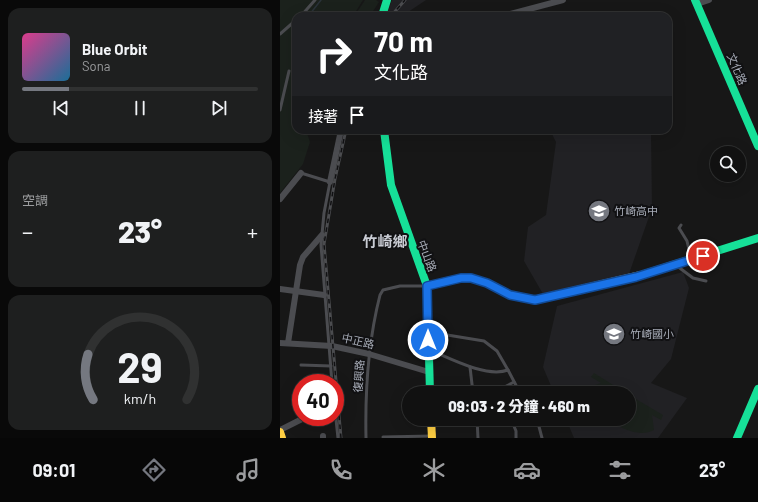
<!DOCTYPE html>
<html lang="zh-TW">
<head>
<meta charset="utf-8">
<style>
  body { margin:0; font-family:Barlow,"Noto Sans TC",sans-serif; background:#1e1f1f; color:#f1f3f6; height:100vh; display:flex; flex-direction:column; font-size:15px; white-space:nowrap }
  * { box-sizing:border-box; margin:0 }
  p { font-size:13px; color:#9c9d9f }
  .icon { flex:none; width:22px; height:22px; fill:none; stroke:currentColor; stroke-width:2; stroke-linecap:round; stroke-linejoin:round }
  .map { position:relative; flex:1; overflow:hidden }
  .side { display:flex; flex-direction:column; gap:8px; padding:8px; background:#090909; width:280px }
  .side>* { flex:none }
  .guide { position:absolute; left:12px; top:12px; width:380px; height:122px; border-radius:12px; box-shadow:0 4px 16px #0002,0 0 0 1px #303131; background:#202124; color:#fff; overflow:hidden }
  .buttons { position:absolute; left:430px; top:146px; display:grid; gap:8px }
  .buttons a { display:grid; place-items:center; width:36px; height:36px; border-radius:50%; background:#111; box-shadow:0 4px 16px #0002,0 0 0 1px #303131; font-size:20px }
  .speed { position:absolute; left:12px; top:374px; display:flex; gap:8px; font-size:20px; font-weight:700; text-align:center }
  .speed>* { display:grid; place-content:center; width:52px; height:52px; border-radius:50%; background:#111; box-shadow:0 4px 16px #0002,0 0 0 1px #303131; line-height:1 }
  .speed .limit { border:6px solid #d22; background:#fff; color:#111 }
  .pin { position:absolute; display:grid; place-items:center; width:34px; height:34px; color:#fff; margin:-17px; border:2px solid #fff; border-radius:50%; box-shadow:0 1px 4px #0007 }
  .me { position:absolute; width:44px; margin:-22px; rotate:0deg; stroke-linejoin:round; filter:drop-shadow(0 0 3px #0008) }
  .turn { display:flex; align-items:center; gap:14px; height:84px; padding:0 16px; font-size:18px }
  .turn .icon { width:52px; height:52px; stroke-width:2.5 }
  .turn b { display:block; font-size:28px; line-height:34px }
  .then { display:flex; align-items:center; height:38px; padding:0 16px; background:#0003; gap:8px; font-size:15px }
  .big { font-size:30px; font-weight:800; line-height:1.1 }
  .side .card { flex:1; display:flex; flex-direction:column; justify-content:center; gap:6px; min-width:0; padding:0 14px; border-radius:12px; background:#1e1f1f }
  .side .dial { align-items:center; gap:0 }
  .dial svg { height:104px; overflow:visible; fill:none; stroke:#303131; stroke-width:7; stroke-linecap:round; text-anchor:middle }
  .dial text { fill:#f1f3f6; stroke:none }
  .song { display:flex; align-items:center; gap:12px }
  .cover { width:48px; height:48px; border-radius:6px; background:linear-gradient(135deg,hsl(330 70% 55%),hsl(200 70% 35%)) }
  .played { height:4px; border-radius:2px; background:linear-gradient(90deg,#757880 20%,#303131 20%) }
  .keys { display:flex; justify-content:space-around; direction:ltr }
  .heat { display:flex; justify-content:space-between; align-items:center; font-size:22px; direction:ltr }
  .trip { position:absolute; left:122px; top:386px; width:234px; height:40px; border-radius:20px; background:#111; box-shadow:0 4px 16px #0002,0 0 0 1px #303131; font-weight:800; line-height:40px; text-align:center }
  .tabs { display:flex; height:64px; justify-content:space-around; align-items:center; background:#070707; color:#9c9d9f }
  .tabs .icon { width:28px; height:28px }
  .tabs .active { color:#757880 }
  .tabs b { font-size:18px; color:#f1f3f6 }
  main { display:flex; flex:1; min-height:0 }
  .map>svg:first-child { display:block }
</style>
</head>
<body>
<main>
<section class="side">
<div class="card">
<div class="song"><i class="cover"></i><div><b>Blue Orbit</b><p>Sona</p></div></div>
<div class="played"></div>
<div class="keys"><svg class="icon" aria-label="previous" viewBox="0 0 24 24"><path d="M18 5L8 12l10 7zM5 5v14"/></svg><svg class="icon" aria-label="pause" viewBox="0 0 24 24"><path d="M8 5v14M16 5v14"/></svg><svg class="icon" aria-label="next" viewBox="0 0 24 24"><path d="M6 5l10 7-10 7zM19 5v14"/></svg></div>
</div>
<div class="card"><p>空調</p>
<div class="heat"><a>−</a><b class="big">23°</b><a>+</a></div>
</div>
<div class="card dial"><svg viewBox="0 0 100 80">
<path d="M14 69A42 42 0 1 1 86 69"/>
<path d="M14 69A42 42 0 0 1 10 34" stroke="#757880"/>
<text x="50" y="56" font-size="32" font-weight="700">29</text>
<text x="50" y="72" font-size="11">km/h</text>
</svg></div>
</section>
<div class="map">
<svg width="478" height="438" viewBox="0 0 478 438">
  <rect width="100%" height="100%" fill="#171717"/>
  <g fill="#212124">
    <path d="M112,0H146L122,16H106Z"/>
    <path d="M270,130H371L372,208L349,274L263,294L244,261L248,227L266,215L276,142Z"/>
    <path d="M403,272L409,288L391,359L371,383L407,398L378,438H294L286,419H349V393H274L263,367L277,306Z"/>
  </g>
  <g fill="#1b211c">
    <path d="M0,0H83L73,16H16V130H26L30,142L23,164L0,193Z"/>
    <path d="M85,0H96L99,2L90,16H84L77,12Z"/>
    <path d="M314,373L346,393H306L309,387L321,383L311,377Z"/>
    <path d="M349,395L383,415L381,420L372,415L374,430C359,438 341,428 326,419H349Z"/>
  </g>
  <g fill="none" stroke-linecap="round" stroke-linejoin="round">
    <path stroke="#2a3239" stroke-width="1.5" d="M30,14L41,0"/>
    <g stroke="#4b4c50" stroke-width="3">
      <path d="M21,16L35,0"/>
      <path d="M0,34L16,20"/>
      <path d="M0,110L9,71"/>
      <path d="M21,173L50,182L44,213L41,245L52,383"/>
      <path d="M401,225L399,228L407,241L411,258"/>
      <path d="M397,266L413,278L426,281"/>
      <path d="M149,332L204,341L217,351L228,370"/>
      <path d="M150,350C171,359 207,378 228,370L240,393"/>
      <path d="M21,365L51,366"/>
      <path d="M190,367L193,393"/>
      <path d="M213,393L234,382"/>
      <path d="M55,410L58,438"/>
      <path d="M197,419L198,438"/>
      <path d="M231,419L236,431V438"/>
      <path d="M257,419L262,438"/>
      <path d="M197,422H216L221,419"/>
      <path d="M103,437L152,436"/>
      <path d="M86,438C85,390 88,342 100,295L103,290L120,286H147"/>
    </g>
    <g stroke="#4b4c50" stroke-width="6">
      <path d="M417,4L429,0"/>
      <path d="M223,16L283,0"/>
      <path d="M50,182L61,130"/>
      <path d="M0,199L21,173"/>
      <path d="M0,289L44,295"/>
      <path d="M0,343L52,346L89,354L149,372"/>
      <path d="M8,343L20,265L23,257L42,235"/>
      <path d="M0,430L26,417"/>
      <path d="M43,436V438"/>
    </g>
    <g stroke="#16e098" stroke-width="8">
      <path d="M415,0L478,146"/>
      <path d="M102,16L107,0"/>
      <path d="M104,130L111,185L147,286L150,393"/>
      <path d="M361,275L478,238"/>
      <path d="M457,438L478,389"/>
    </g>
    <g stroke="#ffcf43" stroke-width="8">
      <path d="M147,286L181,278H191L207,283L230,295L255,300L361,275"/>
      <path d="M151,419L152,438"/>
      <path d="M0,432L2,438"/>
    </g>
    <g stroke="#4b4c4f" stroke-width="3">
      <g id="rail">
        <path d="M111,16L125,0"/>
        <path d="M61,438L44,244L55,179L66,130"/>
      </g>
    </g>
    <use href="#rail" stroke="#111113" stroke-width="1.5" stroke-dasharray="4.5" stroke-linecap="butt"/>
  </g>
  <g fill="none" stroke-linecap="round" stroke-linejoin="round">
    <g stroke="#114b97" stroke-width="10">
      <path id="route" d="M148,340L147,286L181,278H191L207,283L230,295L255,300L356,277L423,256"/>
    </g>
    <use href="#route" stroke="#1a73e8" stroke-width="7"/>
  </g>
  <defs>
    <g id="school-disc" transform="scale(1.15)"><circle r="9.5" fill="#757880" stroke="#111113"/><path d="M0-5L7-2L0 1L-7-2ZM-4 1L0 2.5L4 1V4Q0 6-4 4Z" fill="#fff"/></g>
  </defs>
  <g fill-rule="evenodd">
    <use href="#school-disc" x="319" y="211"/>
    <use href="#school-disc" x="334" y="334"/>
  </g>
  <g text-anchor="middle" stroke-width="4" stroke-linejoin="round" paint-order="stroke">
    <g font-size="11" fill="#a8adb8" stroke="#111113">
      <text transform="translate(457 69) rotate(67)" y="4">文化路</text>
      <text transform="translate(147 256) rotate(69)" y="4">中山路</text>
      <text transform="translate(78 341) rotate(13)" y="4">中正路</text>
      <text transform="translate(79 376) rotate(-86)" y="4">復興路</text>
    </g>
    <g font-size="11" fill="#a8adb8" stroke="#111113" text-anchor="start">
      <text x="334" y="215">竹崎高中</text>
      <text x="350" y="338">竹崎國小</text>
    </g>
    <g font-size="15" font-weight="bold" fill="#c9ccd4" stroke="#111113">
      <text x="105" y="247">竹崎鄉</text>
    </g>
  </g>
</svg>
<div class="buttons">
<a><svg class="icon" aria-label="search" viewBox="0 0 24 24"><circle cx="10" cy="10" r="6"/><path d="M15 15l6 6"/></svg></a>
</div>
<div class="speed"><div class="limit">40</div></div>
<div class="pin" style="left:423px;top:256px;background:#d93025"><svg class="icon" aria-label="arrive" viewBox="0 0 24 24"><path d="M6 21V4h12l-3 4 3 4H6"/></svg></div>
<svg class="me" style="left:148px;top:340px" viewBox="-20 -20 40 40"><circle r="17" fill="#1a73e8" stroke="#fff" stroke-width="3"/><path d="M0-11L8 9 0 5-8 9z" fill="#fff"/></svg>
<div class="trip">09:03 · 2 分鐘 · 460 m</div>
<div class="guide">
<div class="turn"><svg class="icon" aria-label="right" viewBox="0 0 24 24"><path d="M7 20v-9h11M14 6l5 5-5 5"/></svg><div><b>70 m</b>文化路</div></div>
<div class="then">接著<svg class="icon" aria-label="arrive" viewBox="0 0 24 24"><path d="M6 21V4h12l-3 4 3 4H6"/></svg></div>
</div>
</div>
</main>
<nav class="tabs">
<b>09:01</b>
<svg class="icon active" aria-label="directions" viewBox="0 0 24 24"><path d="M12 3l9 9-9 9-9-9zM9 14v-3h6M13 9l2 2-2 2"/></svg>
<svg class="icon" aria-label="music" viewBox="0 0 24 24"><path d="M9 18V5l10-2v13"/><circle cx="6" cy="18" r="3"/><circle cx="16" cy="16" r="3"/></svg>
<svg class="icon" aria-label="phone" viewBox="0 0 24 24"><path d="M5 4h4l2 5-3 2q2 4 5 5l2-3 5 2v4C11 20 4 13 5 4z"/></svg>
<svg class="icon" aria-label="climate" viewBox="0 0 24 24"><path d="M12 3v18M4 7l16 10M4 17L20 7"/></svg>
<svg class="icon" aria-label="car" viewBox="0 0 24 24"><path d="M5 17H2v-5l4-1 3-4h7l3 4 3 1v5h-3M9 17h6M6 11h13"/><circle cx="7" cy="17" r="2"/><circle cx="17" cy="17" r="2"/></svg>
<svg class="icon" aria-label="filters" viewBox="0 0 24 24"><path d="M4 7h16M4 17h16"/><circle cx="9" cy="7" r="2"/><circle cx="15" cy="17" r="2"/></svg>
<b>23°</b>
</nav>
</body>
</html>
